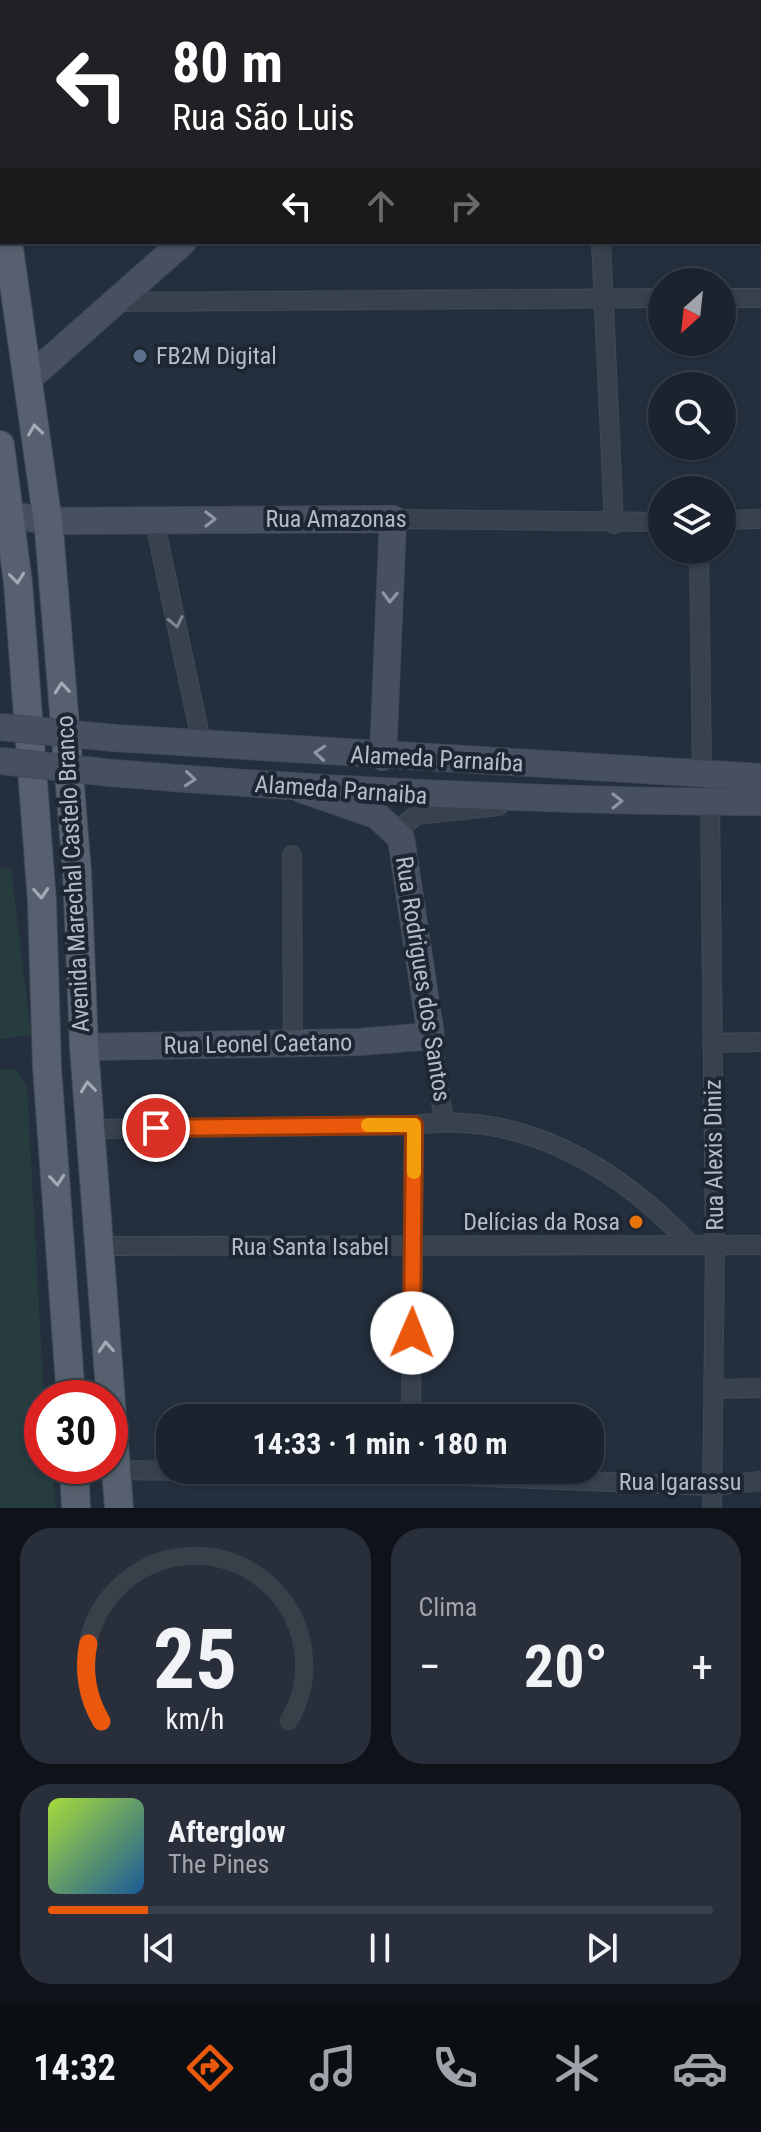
<!DOCTYPE html>
<html lang="pt">
<head>
<meta charset="utf-8">
<style>
  body { margin:0; font-family:"Roboto Condensed",sans-serif; background:#282f3a; color:#f1f3f6; height:100vh; display:flex; flex-direction:column; font-size:30px; white-space:nowrap }
  * { box-sizing:border-box; margin:0 }
  p { font-size:26px; color:#a0a4aa }
  .icon { flex:none; width:44px; height:44px; fill:none; stroke:currentColor; stroke-width:2; stroke-linecap:round; stroke-linejoin:round }
  .map { position:relative; height:1508px; overflow:hidden }
  .panel { display:flex; flex-direction:column; gap:20px; padding:20px; background:#0f1319; flex:1 }
  .panel>* { flex:none }
  .top-card { position:absolute; left:0px; top:0px; width:762px; height:244px; box-shadow:0 2px 6px #0004,0 0 0 2px #39404a; background:#202124; color:#fff; overflow:hidden }
  .needle { width:52px; rotate:207deg }
  .fabs { position:absolute; left:648px; top:268px; display:grid; gap:16px }
  .fabs a { display:grid; place-items:center; width:88px; height:88px; border-radius:50%; background:#1b232e; box-shadow:0 2px 6px #0004,0 0 0 2px #39404a; font-size:40px }
  .speed { position:absolute; left:24px; top:1380px; display:flex; gap:16px; font-size:40px; font-weight:700; text-align:center }
  .speed>* { display:grid; place-content:center; width:104px; height:104px; border-radius:50%; background:#1b232e; box-shadow:0 2px 6px #0004,0 0 0 2px #39404a; line-height:1 }
  .speed .limit { border:12px solid #d22; background:#fff; color:#111 }
  .pin { position:absolute; display:grid; place-items:center; width:68px; height:68px; color:#fff; margin:-34px; border:4px solid #fff; border-radius:50%; box-shadow:0 2px 8px #0007 }
  .me { position:absolute; width:88px; margin:-44px; rotate:1deg; stroke-linejoin:round; filter:drop-shadow(0 0 6px #0008) }
  .turn { display:flex; align-items:center; gap:28px; height:168px; padding:0 40px; font-size:36px }
  .turn .icon { width:104px; height:104px; stroke-width:2.5 }
  .turn b { display:block; font-size:56px; line-height:68px }
  .lanes { display:flex; align-items:center; height:76px; padding:0 40px; background:#0003; justify-content:center; gap:40px; direction:ltr }
  .lanes .off { opacity:.35 }
  .big { font-size:60px; font-weight:700; line-height:1.1 }
  .panel .card { flex:1; display:flex; flex-direction:column; justify-content:center; gap:12px; min-width:0; padding:0 28px; border-radius:32px; background:#282f3a }
  .panel .dial { align-items:center; gap:0 }
  .dial svg { height:208px; overflow:visible; fill:none; stroke:#39404a; stroke-width:7; stroke-linecap:round; text-anchor:middle }
  .dial text { fill:#f1f3f6; stroke:none }
  .song { display:flex; align-items:center; gap:24px }
  .cover { width:96px; height:96px; border-radius:12px; background:linear-gradient(135deg,hsl(80 70% 55%),hsl(210 70% 35%)) }
  .played { height:8px; border-radius:4px; background:linear-gradient(90deg,#ea580c 15%,#39404a 15%) }
  .keys { display:flex; justify-content:space-around; direction:ltr }
  .heat { display:flex; justify-content:space-between; align-items:center; font-size:44px; direction:ltr }
  .panel .tiles { flex:1; display:grid; gap:20px; grid-template-columns:1fr 1fr }
  .card:last-child { grid-column:span 2 }
  .trip { position:absolute; left:156px; top:1404px; width:448px; height:80px; border-radius:32px; background:#1b232e; box-shadow:0 2px 6px #0004,0 0 0 2px #39404a; font-weight:700; line-height:80px; text-align:center }
  .tab-bar { display:flex; height:128px; justify-content:space-around; align-items:center; background:#0b0e12; color:#a0a4aa }
  .tab-bar .icon { width:56px; height:56px }
  .tab-bar .on { color:#ea580c }
  .tab-bar b { font-size:36px; color:#f1f3f6 }
  .map>svg:first-child { display:block }
</style>
</head>
<body>
<div class="map">
<svg width="761" height="1508" viewBox="0 0 761 1508">
  <rect width="100%" height="100%" fill="#242f3e"/>
  <g fill="#263c3f">
    <path d="M11,868L31,1035L0,1039V869Z"/>
    <path d="M0,1069H15L27,1086L44,1398L42,1466H52L56,1508H0Z"/>
  </g>
  <g fill="none" stroke-linecap="round" stroke-linejoin="round">
    <g stroke="#414a57" stroke-width="20">
      <g id="street">
        <path d="M45,0L52,2"/>
        <path d="M161,2L163,0"/>
        <path d="M760,60H761"/>
        <path d="M601,242L614,524"/>
        <path d="M722,298H761"/>
        <path d="M116,302L662,298"/>
        <path d="M154,519L202,745"/>
        <path d="M393,519L662,522"/>
        <path d="M722,520L761,519"/>
        <path d="M699,550L702,772"/>
        <path d="M710,802L715,1245L712,1508"/>
        <path d="M401,838L404,825L416,815L499,806"/>
        <path d="M292,855L293,1044"/>
        <path d="M431,1036L444,1121"/>
        <path d="M712,1043L761,1042"/>
        <path d="M92,1129L414,1125C523,1110 619,1168 691,1245"/>
        <path d="M100,1246L761,1245"/>
        <path d="M715,1389L761,1388"/>
        <path d="M411,1418L414,1125"/>
        <path d="M119,1470L410,1474L712,1486L761,1481"/>
      </g>
    </g>
    <g stroke="#414a57" stroke-width="28">
      <g id="secondary">
        <path d="M455,2L457,0"/>
        <path d="M28,379L183,242"/>
        <path d="M10,515L48,521L393,519L383,757"/>
        <path d="M114,738L761,777"/>
        <path d="M112,773C329,791 544,801 761,802"/>
        <path d="M84,1047L360,1042L431,1036L401,838L376,815L301,789"/>
      </g>
    </g>
    <g stroke="#414a57" stroke-width="30">
      <g id="primary">
        <path d="M0,183L2,197"/>
        <path d="M8,242L49,530L77,872L84,1047L119,1508"/>
        <path d="M0,445L18,583L42,902L47,1067L71,1398"/>
        <path d="M74,1466L76,1508"/>
      </g>
    </g>
    <use href="#street" stroke="#38414e" stroke-width="18"/>
    <use href="#secondary" stroke="#465061" stroke-width="26"/>
    <use href="#primary" stroke="#56606e" stroke-width="28"/>
    <g stroke="#414a57" stroke-width="28" stroke-linecap="butt">
      <g id="secondary-bridge">
        <path d="M0,727L114,738"/>
        <path d="M0,761L112,773"/>
      </g>
    </g>
    <use href="#secondary-bridge" stroke="#465061" stroke-width="26"/>
  </g>
  <defs><path id="oneway-chevron" d="M-2-3.5L2.5 0L-2 3.5" fill="none" stroke-width="1.6" stroke-linecap="round" stroke-linejoin="round" transform="scale(2)"/></defs>
  <g stroke="#a1aab7">
    <use href="#oneway-chevron" transform="translate(35 430) rotate(-98)"/>
    <use href="#oneway-chevron" transform="translate(17 578) rotate(84)"/>
    <use href="#oneway-chevron" transform="translate(62 688) rotate(-95)"/>
    <use href="#oneway-chevron" transform="translate(41 893) rotate(86)"/>
    <use href="#oneway-chevron" transform="translate(88 1087) rotate(-96)"/>
    <use href="#oneway-chevron" transform="translate(57 1180) rotate(85)"/>
    <use href="#oneway-chevron" transform="translate(106 1347) rotate(-94)"/>
  </g>
  <g stroke="#8e96a5">
    <use href="#oneway-chevron" transform="translate(210 519)"/>
    <use href="#oneway-chevron" transform="translate(390 597) rotate(92)"/>
    <use href="#oneway-chevron" transform="translate(320 753) rotate(-176)"/>
    <use href="#oneway-chevron" transform="translate(190 779) rotate(5)"/>
    <use href="#oneway-chevron" transform="translate(617 801)"/>
  </g>
  <use stroke="#7c8592" href="#oneway-chevron" transform="translate(176 622) rotate(78)"/>
  <g fill="none" stroke-linecap="round" stroke-linejoin="round">
    <g stroke="#983908" stroke-width="20">
      <path id="route" d="M156,1128L414,1125L412,1333"/>
    </g>
    <use href="#route" stroke="#ea580c" stroke-width="14"/>
    <path stroke="#f59e0b" stroke-width="14" d="M368,1125H414V1172"/>
  </g>
  <circle fill="#5c6f8a" stroke="#1d2633" stroke-width="3" cx="140" cy="356" r="8"/>
  <circle fill="#e8710a" stroke="#1d2633" stroke-width="3" cx="636" cy="1222" r="8"/>
  <g text-anchor="middle" stroke-width="8" stroke-linejoin="round" paint-order="stroke">
    <g font-size="24" fill="#b4bcc9" stroke="#1d2633" text-anchor="start">
      <text x="156" y="364">FB2M Digital</text>
      <text x="620" y="1230" text-anchor="end">Delícias da Rosa</text>
    </g>
    <g font-size="24" fill="#b4bcc9" stroke="#1d2633">
      <text x="336" y="527">Rua Amazonas</text>
      <text transform="translate(437 759) rotate(3)" y="8">Alameda Parnaíba</text>
      <text transform="translate(341 790) rotate(4)" y="8">Alameda Parnaiba</text>
      <text transform="translate(73 874) rotate(-93)" y="8">Avenida Marechal Castelo Branco</text>
      <text transform="translate(423 979) rotate(81)" y="8">Rua Rodrigues dos Santos</text>
      <text transform="translate(258 1044) rotate(-1)" y="8">Rua Leonel Caetano</text>
      <text transform="translate(714 1155) rotate(-91)" y="8">Rua Alexis Diniz</text>
      <text x="310" y="1255">Rua Santa Isabel</text>
      <text x="680" y="1490">Rua Igarassu</text>
    </g>
  </g>
</svg>
<div class="fabs">
<a><svg class="needle" viewBox="-14 -14 28 28"><path d="M0-13l5 13h-10z" fill="#e53935"/><path d="M0 13l5-13h-10z" fill="#a0a4aa"/></svg></a>
<a><svg class="icon" aria-label="search" viewBox="0 0 24 24"><circle cx="10" cy="10" r="6"/><path d="M15 15l6 6"/></svg></a>
<a><svg class="icon" aria-label="layers" viewBox="0 0 24 24"><path d="M12 4l9 5-9 5-9-5zM3 14l9 5 9-5"/></svg></a>
</div>
<div class="speed"><div class="limit">30</div></div>
<div class="pin" style="left:156px;top:1128px;background:#d93025"><svg class="icon" aria-label="arrive" viewBox="0 0 24 24"><path d="M6 21V4h12l-3 4 3 4H6"/></svg></div>
<svg class="me" style="left:412px;top:1333px" viewBox="-20 -20 40 40"><circle r="19" fill="#fff"/><path d="M0-13L10 11 0 6-10 11z" fill="#ea580c"/></svg>
<div class="trip">14:33 · 1 min · 180 m</div>
<div class="top-card">
<div class="turn"><svg class="icon" aria-label="left" viewBox="0 0 24 24"><path d="M17 20v-9H6M10 6l-5 5 5 5"/></svg><div><b>80 m</b>Rua São Luis</div></div>
<div class="lanes"><svg class="icon" aria-label="left" viewBox="0 0 24 24"><path d="M17 20v-9H6M10 6l-5 5 5 5"/></svg><svg class="icon off" aria-label="ahead" viewBox="0 0 24 24"><path d="M12 20V5M6 11l6-6 6 6"/></svg><svg class="icon off" aria-label="right" viewBox="0 0 24 24"><path d="M7 20v-9h11M14 6l5 5-5 5"/></svg></div>
</div>
</div>
<section class="panel">
<div class="tiles">
<div class="card dial"><svg viewBox="0 0 100 80">
<path d="M14 69A42 42 0 1 1 86 69"/>
<path d="M14 69A42 42 0 0 1 9 39" stroke="#ea580c"/>
<text x="50" y="56" font-size="32" font-weight="700">25</text>
<text x="50" y="72" font-size="11">km/h</text>
</svg></div>
<div class="card"><p>Clima</p>
<div class="heat"><a>−</a><b class="big">20°</b><a>+</a></div>
</div>
<div class="card">
<div class="song"><i class="cover"></i><div><b>Afterglow</b><p>The Pines</p></div></div>
<div class="played"></div>
<div class="keys"><svg class="icon" aria-label="previous" viewBox="0 0 24 24"><path d="M18 5L8 12l10 7zM5 5v14"/></svg><svg class="icon" aria-label="pause" viewBox="0 0 24 24"><path d="M8 5v14M16 5v14"/></svg><svg class="icon" aria-label="next" viewBox="0 0 24 24"><path d="M6 5l10 7-10 7zM19 5v14"/></svg></div>
</div>
</div>
</section>
<nav class="tab-bar">
<b>14:32</b>
<svg class="icon on" aria-label="directions" viewBox="0 0 24 24"><path d="M12 3l9 9-9 9-9-9zM9 14v-3h6M13 9l2 2-2 2"/></svg>
<svg class="icon" aria-label="music" viewBox="0 0 24 24"><path d="M9 18V5l10-2v13"/><circle cx="6" cy="18" r="3"/><circle cx="16" cy="16" r="3"/></svg>
<svg class="icon" aria-label="phone" viewBox="0 0 24 24"><path d="M5 4h4l2 5-3 2q2 4 5 5l2-3 5 2v4C11 20 4 13 5 4z"/></svg>
<svg class="icon" aria-label="climate" viewBox="0 0 24 24"><path d="M12 3v18M4 7l16 10M4 17L20 7"/></svg>
<svg class="icon" aria-label="car" viewBox="0 0 24 24"><path d="M5 17H2v-5l4-1 3-4h7l3 4 3 1v5h-3M9 17h6M6 11h13"/><circle cx="7" cy="17" r="2"/><circle cx="17" cy="17" r="2"/></svg>
</nav>
</body>
</html>
